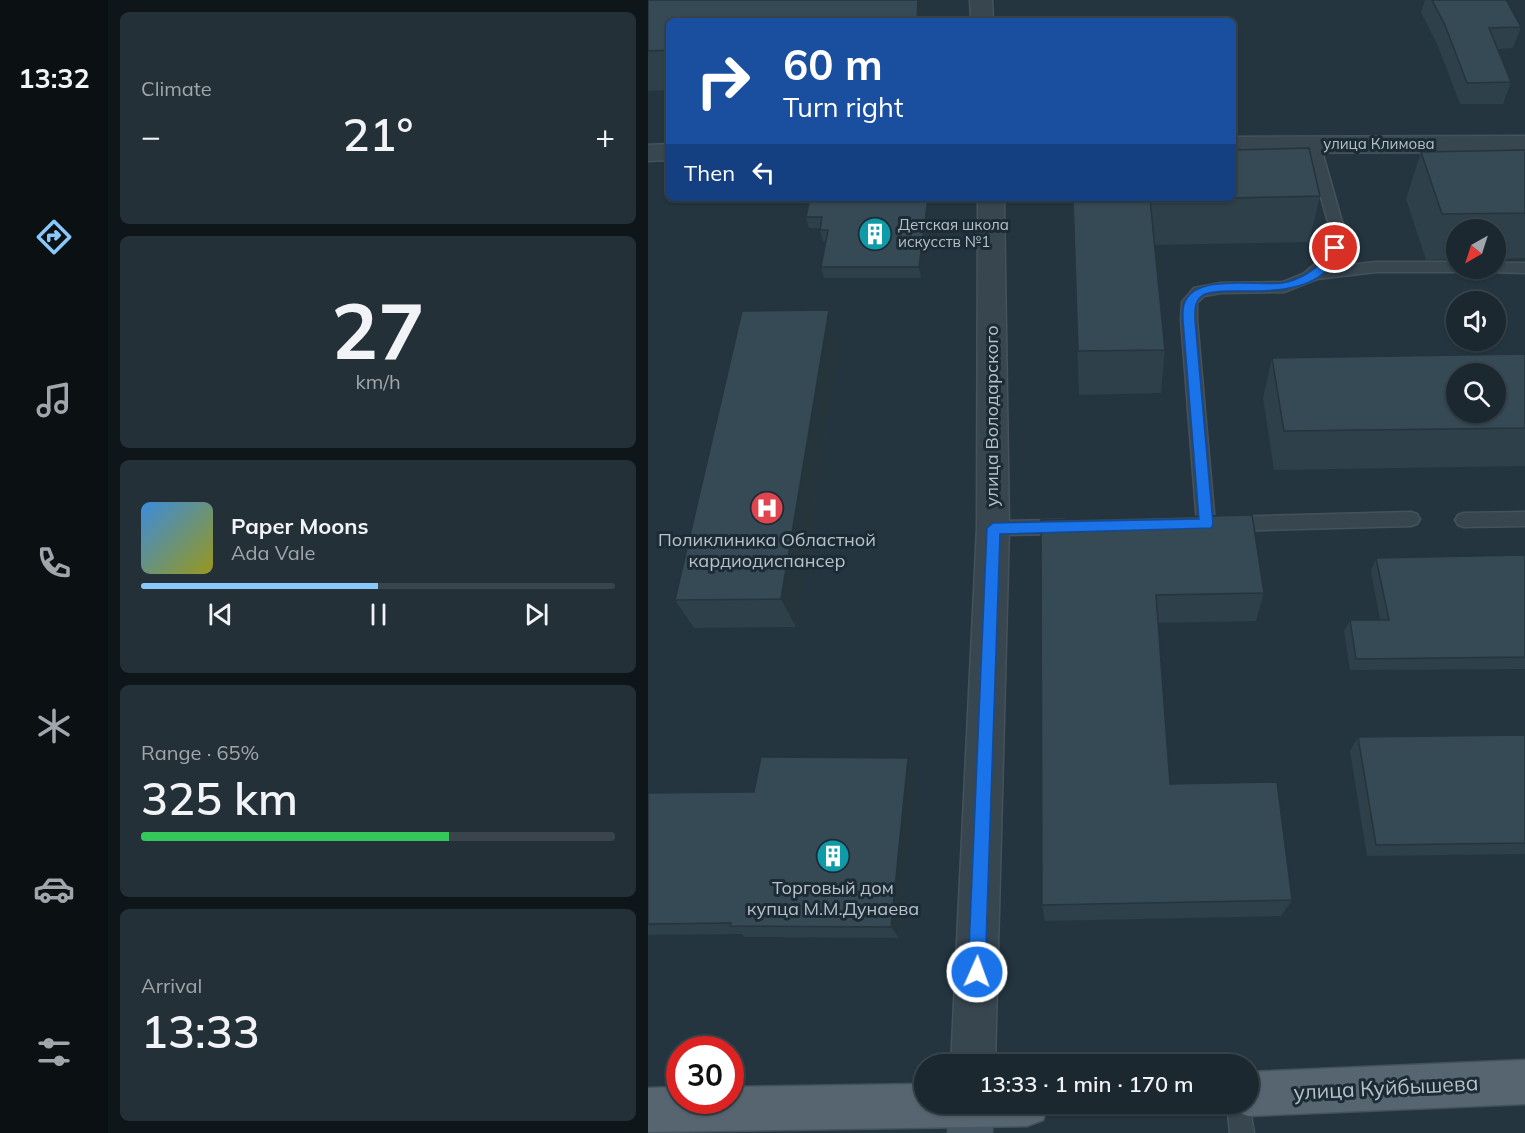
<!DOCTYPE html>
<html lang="en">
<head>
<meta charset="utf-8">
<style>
  body { margin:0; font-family:Mulish,sans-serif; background:#243038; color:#f1f3f6; height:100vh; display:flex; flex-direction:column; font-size:22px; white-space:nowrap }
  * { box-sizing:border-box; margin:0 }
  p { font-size:20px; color:#a0a6ab }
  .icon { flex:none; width:33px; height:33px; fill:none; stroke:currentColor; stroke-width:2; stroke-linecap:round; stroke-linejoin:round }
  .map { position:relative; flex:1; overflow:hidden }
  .details { display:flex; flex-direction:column; gap:12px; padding:12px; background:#0f161a; width:540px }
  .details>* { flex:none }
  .hud { position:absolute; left:18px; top:18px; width:570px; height:183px; border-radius:9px; box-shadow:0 2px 4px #0004,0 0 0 2px #39444c; background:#1a4fa0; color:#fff; overflow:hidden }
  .needle { width:39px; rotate:219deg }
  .fabs { position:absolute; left:798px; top:219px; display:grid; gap:12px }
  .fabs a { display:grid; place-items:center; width:60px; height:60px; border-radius:50%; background:#1b2830; box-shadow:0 2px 4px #0004,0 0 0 2px #39444c; font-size:30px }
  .speed { position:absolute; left:18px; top:1036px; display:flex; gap:12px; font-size:30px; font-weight:700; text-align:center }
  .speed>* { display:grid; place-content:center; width:78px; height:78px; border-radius:50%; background:#1b2830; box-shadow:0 2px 4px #0004,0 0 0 2px #39444c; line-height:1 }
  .speed .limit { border:9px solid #d22; background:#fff; color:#111 }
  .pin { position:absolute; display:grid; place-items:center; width:51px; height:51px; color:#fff; margin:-26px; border:3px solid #fff; border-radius:50%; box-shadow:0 2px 6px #0007 }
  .me { position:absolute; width:66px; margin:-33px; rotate:2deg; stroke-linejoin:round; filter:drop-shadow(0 0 4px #0008) }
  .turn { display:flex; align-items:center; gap:21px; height:126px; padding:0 18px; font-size:27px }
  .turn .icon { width:78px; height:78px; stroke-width:2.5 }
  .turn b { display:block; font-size:42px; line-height:51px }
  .then { display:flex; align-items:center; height:57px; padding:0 18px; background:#0003; gap:12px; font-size:22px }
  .big { font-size:45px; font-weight:600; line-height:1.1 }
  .details .card { flex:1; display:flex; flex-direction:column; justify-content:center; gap:9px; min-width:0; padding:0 21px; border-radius:9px; background:#243038 }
  .details .dial { align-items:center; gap:0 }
  .dial b { font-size:78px; line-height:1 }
  .song { display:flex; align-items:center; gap:18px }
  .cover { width:72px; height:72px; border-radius:9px; background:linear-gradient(135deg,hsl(210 70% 55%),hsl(60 70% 35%)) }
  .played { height:6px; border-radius:3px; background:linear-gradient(90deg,#89c8fb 50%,#39444c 50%) }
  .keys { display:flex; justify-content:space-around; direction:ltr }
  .heat { display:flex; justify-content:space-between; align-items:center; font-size:33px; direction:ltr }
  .charge { height:9px; border-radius:4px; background:linear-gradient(90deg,#34c759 65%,#39444c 0) }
  .trip { position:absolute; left:266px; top:1054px; width:345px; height:60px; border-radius:30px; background:#1b2830; box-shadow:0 2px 4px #0004,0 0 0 2px #39444c; font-weight:600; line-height:60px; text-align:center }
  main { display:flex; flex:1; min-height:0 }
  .tab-bar { display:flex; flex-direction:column; width:108px; justify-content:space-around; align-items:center; background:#0b1013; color:#a0a6ab }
  .tab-bar .icon { width:42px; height:42px }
  .tab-bar .active { color:#89c8fb }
  .tab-bar b { font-size:27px; color:#f1f3f6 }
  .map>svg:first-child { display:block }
</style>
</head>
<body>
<main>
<nav class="tab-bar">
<b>13:32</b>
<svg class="icon active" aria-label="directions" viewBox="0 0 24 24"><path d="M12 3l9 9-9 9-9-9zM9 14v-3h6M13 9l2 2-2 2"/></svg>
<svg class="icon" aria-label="music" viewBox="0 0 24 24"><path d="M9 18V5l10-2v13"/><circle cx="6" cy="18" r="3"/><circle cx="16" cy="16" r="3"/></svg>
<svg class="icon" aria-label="phone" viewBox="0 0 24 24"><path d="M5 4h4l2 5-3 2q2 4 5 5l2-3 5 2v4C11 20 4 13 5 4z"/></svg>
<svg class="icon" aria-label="climate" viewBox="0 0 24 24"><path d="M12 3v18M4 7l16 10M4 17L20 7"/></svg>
<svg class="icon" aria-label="car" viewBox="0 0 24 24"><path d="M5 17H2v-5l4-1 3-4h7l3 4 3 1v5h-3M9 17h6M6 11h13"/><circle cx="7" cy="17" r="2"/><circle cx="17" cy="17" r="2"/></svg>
<svg class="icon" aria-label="filters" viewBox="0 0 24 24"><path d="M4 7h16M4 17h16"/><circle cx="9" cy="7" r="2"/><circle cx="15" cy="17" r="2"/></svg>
</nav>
<section class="details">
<div class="card"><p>Climate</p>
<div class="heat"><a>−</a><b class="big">21°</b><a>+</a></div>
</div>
<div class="card dial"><b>27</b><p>km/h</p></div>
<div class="card">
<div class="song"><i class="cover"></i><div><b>Paper Moons</b><p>Ada Vale</p></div></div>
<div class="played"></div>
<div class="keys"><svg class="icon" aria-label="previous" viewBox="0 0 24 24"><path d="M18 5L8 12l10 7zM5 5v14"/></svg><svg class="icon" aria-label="pause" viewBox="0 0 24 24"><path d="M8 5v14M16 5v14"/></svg><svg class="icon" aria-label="next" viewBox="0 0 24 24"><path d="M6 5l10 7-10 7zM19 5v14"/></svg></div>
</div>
<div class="card"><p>Range · 65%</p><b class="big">325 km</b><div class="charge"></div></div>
<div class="card"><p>Arrival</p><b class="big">13:33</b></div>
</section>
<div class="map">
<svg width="877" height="1133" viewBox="0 0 877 1133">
  <rect width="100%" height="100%" fill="#243540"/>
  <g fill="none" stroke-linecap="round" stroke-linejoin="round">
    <g stroke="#45525c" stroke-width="3">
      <g id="lane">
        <path d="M665,140L672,144L698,236L690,259L683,267L728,262H808V268H814L808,272H728L669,279L636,292L573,293L556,296L549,303V320L567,524L564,529L558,531L552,529L549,524L533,320L534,302L546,288L573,283L635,282L655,274L677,256L684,236L658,144Z"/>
        <path d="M848,263H877V273L843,272L841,268H848Z"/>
        <path d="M763,512L769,514L772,519L769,524L763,526L581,531L575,529L572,524L575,519L581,517Z"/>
        <path d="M877,512V526L816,527L810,525L807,520L810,515L816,513Z"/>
        <path d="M416,520L422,522L425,527L422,532L416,534L345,535L339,533L336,528L339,523L345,521Z"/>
        <path d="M600,1097L606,1133H582L579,1104H600Z"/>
      </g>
    </g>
    <g stroke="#45525c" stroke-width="3">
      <g id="street">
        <path d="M322,0H344L345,21H323Z"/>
        <path d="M877,136V152L585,153V137Z"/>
        <path d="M21,144V160L0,161V145Z"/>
        <path d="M330,198H356L361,528L347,1065H303L329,528Z"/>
      </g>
    </g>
    <g stroke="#45525c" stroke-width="3">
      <path id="secondary" d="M302,1104H344V1133H300Z"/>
    </g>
    <g stroke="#45525c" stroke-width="3">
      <g id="primary">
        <path d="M877,1060V1104L600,1116L584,1110L582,1104H600V1072Z"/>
        <path d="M276,1084V1104H401L395,1120L379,1126L0,1132V1088L32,1087V1101H82V1087Z"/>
      </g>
    </g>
    <use href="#lane" fill="#384650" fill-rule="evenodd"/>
    <use href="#street" fill="#384650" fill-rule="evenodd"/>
    <use href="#secondary" fill="#465663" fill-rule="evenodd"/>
    <use href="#primary" fill="#566570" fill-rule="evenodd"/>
  </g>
  <g fill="#2e404a">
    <path d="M0,0L278,18L21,21V90L0,91Z"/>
    <path d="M777,0H858L873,27L865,48L850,49L863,82L855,104H812L790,46L773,12Z"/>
    <path d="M877,150V258L848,259V230H808V259L778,260L758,199L773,152Z"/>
    <path d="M672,196L661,242L506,245L517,350L513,393L431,395L424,198H585Z"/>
    <path d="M283,198L273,278H176L173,267L178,241H175L172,230V228H161L158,217Z"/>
    <path d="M181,310L191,344L148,627L46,628L27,600Z"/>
    <path d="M877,354V466L626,470L615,398L624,358Z"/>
    <path d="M393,520L616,593L608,621L510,623L522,784L644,900L633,916L397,921L394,905Z"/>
    <path d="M877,555V669L702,670L696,631L702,620H732L723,571L728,558Z"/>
    <path d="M877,735V854L719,856L702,751L710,737Z"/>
    <path d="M260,758L267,774L251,938L97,937L93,934L0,935V793L106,792Z"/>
  </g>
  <g fill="#26343c">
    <path d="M270,0H275L277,21H269Z"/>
    <path d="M280,198H283L273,278L271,267Z"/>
    <path d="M181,310L191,344L148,627L133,599Z"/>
    <path d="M260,758L267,774L251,938L243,927Z"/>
  </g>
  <g fill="#364a56" stroke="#26343c" stroke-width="1.5" fill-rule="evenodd">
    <path d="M0,0H270L269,21H21V50L0,51Z"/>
    <path d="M784,0H858L873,27L841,28L863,82L819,83L797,25Z"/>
    <path d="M661,148L672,196L585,198V150Z"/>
    <path d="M877,150V213L794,214L773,152Z"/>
    <path d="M162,198H280L271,267H173L180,230H172L174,217H158Z"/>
    <path d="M425,198H564L502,199L517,350L430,351Z"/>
    <path d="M181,310L133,599L27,600L94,311Z"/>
    <path d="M877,354V428L636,431L624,358ZM808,374H848V412H808Z"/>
    <path d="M604,515L616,593L508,595L522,784L629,782L644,900L394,905L393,520Z"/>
    <path d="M877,555V657L708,659L702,620H741L728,558Z"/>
    <path d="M877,735V843L728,845L710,737Z"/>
    <path d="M113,757L260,758L243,927L82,926L83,923L0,924V793L106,792Z"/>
  </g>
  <path fill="#1a73e8" stroke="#114b97" stroke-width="1.5" d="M687,244L693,248C677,293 626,291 587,291C577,291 563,291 555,295C546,301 547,311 547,320L565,524L563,528L352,534L337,972L335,978L329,980L323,978L320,972L339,528L345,523L551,519L535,320C535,315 534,307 537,302C548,274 609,286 634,283C649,281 668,270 678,258C680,254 681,249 683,245Z"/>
  <defs>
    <g id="building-disc" transform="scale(1.725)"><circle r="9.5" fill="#0f9aa8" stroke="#1d2b35"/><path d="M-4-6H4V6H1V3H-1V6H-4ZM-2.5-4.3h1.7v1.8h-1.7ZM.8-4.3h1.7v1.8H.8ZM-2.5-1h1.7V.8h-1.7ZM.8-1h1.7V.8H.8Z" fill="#fff"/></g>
    <g id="hospital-disc" transform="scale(1.725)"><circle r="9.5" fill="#e0444e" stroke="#1d2b35"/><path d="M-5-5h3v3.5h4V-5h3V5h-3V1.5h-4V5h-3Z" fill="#fff"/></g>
  </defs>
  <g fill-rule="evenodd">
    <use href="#building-disc" x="227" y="234"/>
    <use href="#hospital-disc" x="119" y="508"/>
    <use href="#building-disc" x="185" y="856"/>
  </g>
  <g text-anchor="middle" stroke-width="6" stroke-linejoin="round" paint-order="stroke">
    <g font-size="15" fill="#b5c1cb" stroke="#1d2b35">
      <text x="731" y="149">улица Климова</text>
    </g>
    <g font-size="15" fill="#b5c1cb" stroke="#1d2b35" text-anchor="start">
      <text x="250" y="230">Детская школа<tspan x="250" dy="17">искусств №1</tspan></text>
    </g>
    <g font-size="18" fill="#b5c1cb" stroke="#1d2b35">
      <text transform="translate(344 416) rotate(-90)" y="6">улица Володарского</text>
    </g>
    <g font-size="18" fill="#b5c1cb" stroke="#1d2b35">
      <text x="119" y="546">Поликлиника Областной<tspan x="119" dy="21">кардиодиспансер</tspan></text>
      <text x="185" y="894">Торговый дом<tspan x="185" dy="21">купца М.М.Дунаева</tspan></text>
    </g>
    <g font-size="21" fill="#b5c1cb" stroke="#1d2b35">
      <text transform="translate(738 1088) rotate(-3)" y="7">улица Куйбышева</text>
    </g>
  </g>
</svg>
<div class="fabs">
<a><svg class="needle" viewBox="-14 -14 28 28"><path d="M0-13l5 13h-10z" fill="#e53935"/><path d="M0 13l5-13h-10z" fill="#a0a6ab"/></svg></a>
<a><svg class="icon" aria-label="sound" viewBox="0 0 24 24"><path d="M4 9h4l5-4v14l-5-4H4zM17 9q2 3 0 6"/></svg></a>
<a><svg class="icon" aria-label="search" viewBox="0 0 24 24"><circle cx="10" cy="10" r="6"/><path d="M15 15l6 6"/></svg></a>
</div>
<div class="speed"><div class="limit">30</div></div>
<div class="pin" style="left:687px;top:248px;background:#d93025"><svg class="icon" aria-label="arrive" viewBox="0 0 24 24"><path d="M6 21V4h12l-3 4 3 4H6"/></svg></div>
<svg class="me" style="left:329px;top:972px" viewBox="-20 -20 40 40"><circle r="17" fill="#1a73e8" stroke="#fff" stroke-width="3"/><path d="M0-11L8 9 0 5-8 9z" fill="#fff"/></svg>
<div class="trip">13:33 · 1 min · 170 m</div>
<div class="hud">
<div class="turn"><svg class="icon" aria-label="right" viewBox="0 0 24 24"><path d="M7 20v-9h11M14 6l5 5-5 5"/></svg><div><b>60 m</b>Turn right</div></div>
<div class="then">Then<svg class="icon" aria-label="left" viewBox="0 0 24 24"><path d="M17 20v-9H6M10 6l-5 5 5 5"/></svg></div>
</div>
</div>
</main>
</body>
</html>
